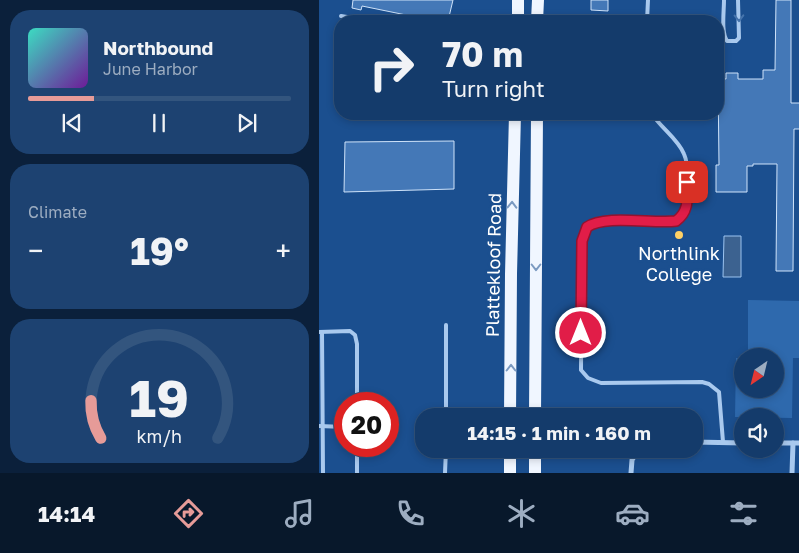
<!DOCTYPE html>
<html lang="en">
<head>
<meta charset="utf-8">
<style>
  body { margin:0; font-family:"Golos Text",sans-serif; background:#1d4271; color:#f1f3f6; height:100vh; display:flex; flex-direction:column; font-size:19px; white-space:nowrap }
  * { box-sizing:border-box; margin:0 }
  p { font-size:16px; color:#9dadc1 }
  .icon { flex:none; width:28px; height:28px; fill:none; stroke:currentColor; stroke-width:2; stroke-linecap:round; stroke-linejoin:round }
  .map { position:relative; flex:1; overflow:hidden }
  .drawer { display:flex; flex-direction:column; gap:10px; padding:10px; background:#0b203b; width:319px }
  .drawer>* { flex:none }
  .banner { position:absolute; left:15px; top:15px; width:390px; height:105px; border-radius:20px; box-shadow:0 2px 8px #0003,0 0 0 1px #33557e; background:#143b6b; color:#f1f3f6; overflow:hidden }
  .needle { width:32px; rotate:215deg }
  .fabs { position:absolute; left:415px; top:348px; display:grid; gap:10px }
  .fabs a { display:grid; place-items:center; width:50px; height:50px; border-radius:50%; background:#143b6b; box-shadow:0 2px 8px #0003,0 0 0 1px #33557e; font-size:25px }
  .speed { position:absolute; left:15px; top:392px; display:flex; gap:10px; font-size:25px; font-weight:700; text-align:center }
  .speed>* { display:grid; place-content:center; width:65px; height:65px; border-radius:50%; background:#143b6b; box-shadow:0 2px 8px #0003,0 0 0 1px #33557e; line-height:1 }
  .speed .limit { border:8px solid #d22; background:#fff; color:#111 }
  .pin { position:absolute; display:grid; place-items:center; width:42px; height:42px; color:#fff; margin:-21px; border-radius:10px; box-shadow:0 2px 8px #0006 }
  .me { position:absolute; width:55px; margin:-28px; rotate:0deg; stroke-linejoin:round; filter:drop-shadow(0 0 4px #0008) }
  .turn { display:flex; align-items:center; gap:18px; height:105px; padding:0 25px; font-size:22px }
  .turn .icon { width:65px; height:65px; stroke-width:2.5 }
  .turn b { display:block; font-size:35px; line-height:42px }
  .big { font-size:38px; font-weight:700; line-height:1.1 }
  .drawer .widget { flex:1; display:flex; flex-direction:column; justify-content:center; gap:8px; min-width:0; padding:0 18px; border-radius:20px; background:#1d4271 }
  .drawer .dial { align-items:center; gap:0 }
  .dial svg { height:130px; overflow:visible; fill:none; stroke:#33557e; stroke-width:7; stroke-linecap:round; text-anchor:middle }
  .dial text { fill:#f1f3f6; stroke:none }
  .song { display:flex; align-items:center; gap:15px }
  .cover { width:60px; height:60px; border-radius:8px; background:linear-gradient(135deg,hsl(170 70% 55%),hsl(280 70% 35%)) }
  .played { height:5px; border-radius:2px; background:linear-gradient(90deg,#e69b98 25%,#33557e 25%) }
  .keys { display:flex; justify-content:space-around; direction:ltr }
  .heat { display:flex; justify-content:space-between; align-items:center; font-size:28px; direction:ltr }
  .trip { position:absolute; left:96px; top:408px; width:288px; height:50px; border-radius:20px; background:#143b6b; box-shadow:0 2px 8px #0003,0 0 0 1px #33557e; font-weight:700; line-height:50px; text-align:center }
  .tab-bar { display:flex; height:80px; justify-content:space-around; align-items:center; background:#08182b; color:#9dadc1 }
  .tab-bar .icon { width:35px; height:35px }
  .tab-bar .selected { color:#e69b98 }
  .tab-bar b { font-size:22px; color:#f1f3f6 }
  main { display:flex; flex:1; min-height:0 }
  .map>svg:first-child { display:block }
</style>
</head>
<body>
<main>
<section class="drawer">
<div class="widget">
<div class="song"><i class="cover"></i><div><b>Northbound</b><p>June Harbor</p></div></div>
<div class="played"></div>
<div class="keys"><svg class="icon" aria-label="previous" viewBox="0 0 24 24"><path d="M18 5L8 12l10 7zM5 5v14"/></svg><svg class="icon" aria-label="pause" viewBox="0 0 24 24"><path d="M8 5v14M16 5v14"/></svg><svg class="icon" aria-label="next" viewBox="0 0 24 24"><path d="M6 5l10 7-10 7zM19 5v14"/></svg></div>
</div>
<div class="widget"><p>Climate</p>
<div class="heat"><a>−</a><b class="big">19°</b><a>+</a></div>
</div>
<div class="widget dial"><svg viewBox="0 0 100 80">
<path d="M14 69A42 42 0 1 1 86 69"/>
<path d="M14 69A42 42 0 0 1 8 46" stroke="#e69b98"/>
<text x="50" y="56" font-size="32" font-weight="700">19</text>
<text x="50" y="72" font-size="11">km/h</text>
</svg></div>
</section>
<div class="map">
<svg width="481" height="473" viewBox="0 0 481 473">
  <rect width="100%" height="100%" fill="#1b4f8f"/>
  <path fill="#2e69ad" d="M429,300L480,301V358H474L473,418L416,417L417,358H424V389H456V356H429Z"/>
  <path fill="#3c6290" stroke="#9cc4f0" d="M405,236H422V277H404Z"/>
  <g fill="#4478b7" stroke="#cfe3fa">
    <path d="M34,0H134L129,21H96L97,17L43,6L42,10L33,8Z"/>
    <path d="M272,0H289V11L272,10Z"/>
    <path d="M457,0H472V103H481V129H475L474,271H457L458,164H434V166H428V192H397V165H400L399,78L407,79V73H419V79H444V70H456Z"/>
    <path d="M135,141V189L25,192L26,142Z"/>
  </g>
  <g fill="none" stroke-linecap="round" stroke-linejoin="round">
    <g stroke="#a9c9ee" stroke-width="4">
      <path d="M405,0C405,12 402,32 408,41H417L420,38L419,0"/>
      <path d="M22,16L52,21"/>
      <path d="M328,21L329,0"/>
      <path d="M333,114C342,128 359,139 365,154C370,165 371,198 367,209C365,215 362,218 357,221C333,224 292,214 272,224C266,227 264,235 263,241L262,370L269,378L282,383L383,382L390,384L400,392L404,442"/>
      <path d="M127,325V416"/>
      <path d="M0,332L31,331L36,335L38,344V404"/>
      <path d="M3,332L4,473"/>
      <path d="M0,426L26,427"/>
      <path d="M38,473V446"/>
      <path d="M126,473L127,449"/>
    </g>
    <g stroke="#a9c9ee" stroke-width="5">
      <path d="M375,442L424,443"/>
      <path d="M456,443H481"/>
      <path d="M312,473L313,460L320,449"/>
      <path d="M473,473L474,443"/>
    </g>
    <g stroke="#f0f6ff" stroke-width="12">
      <path d="M199,21V0"/>
      <path d="M218,21L219,0"/>
      <path d="M191,416L192,274L196,114"/>
      <path d="M216,416L218,114"/>
      <path d="M191,473V449"/>
      <path d="M216,473V449"/>
    </g>
  </g>
  <defs><path id="oneway-chevron" d="M-2-3.5L2.5 0L-2 3.5" fill="none" stroke-width="1.6" stroke-linecap="round" stroke-linejoin="round" transform="scale(1.25)"/></defs>
  <use stroke="#4674ac" href="#oneway-chevron" transform="translate(420 18) rotate(89)"/>
  <g stroke="#7b9ac1">
    <use href="#oneway-chevron" transform="translate(193 205) rotate(-89)"/>
    <use href="#oneway-chevron" transform="translate(217 267) rotate(90)"/>
    <use href="#oneway-chevron" transform="translate(192 368) rotate(-90)"/>
  </g>
  <g fill="none" stroke-linecap="round" stroke-linejoin="round">
    <g stroke="#92132f" stroke-width="12">
      <path id="route" d="M262,333L263,241L268,227C286,214 334,224 357,221C371,211 368,197 368,182"/>
    </g>
    <use href="#route" stroke="#e11d48" stroke-width="9"/>
  </g>
  <circle fill="#ffd166" stroke="#1b4f8f" stroke-width="2" cx="360" cy="235" r="5"/>
  <g text-anchor="middle" stroke-width="5" stroke-linejoin="round" paint-order="stroke">
    <g font-size="18" fill="#fff" stroke="#1b4f8f">
      <text x="360" y="260">Northlink<tspan x="360" dy="21">College</tspan></text>
    </g>
    <g font-size="18" fill="#fff" stroke="#1b4f8f">
      <text transform="translate(175 265) rotate(-89)" y="6">Plattekloof Road</text>
    </g>
  </g>
</svg>
<div class="fabs">
<a><svg class="needle" viewBox="-14 -14 28 28"><path d="M0-13l5 13h-10z" fill="#e53935"/><path d="M0 13l5-13h-10z" fill="#9dadc1"/></svg></a>
<a><svg class="icon" aria-label="sound" viewBox="0 0 24 24"><path d="M4 9h4l5-4v14l-5-4H4zM17 9q2 3 0 6"/></svg></a>
</div>
<div class="speed"><div class="limit">20</div></div>
<div class="pin" style="left:368px;top:182px;background:#d93025"><svg class="icon" aria-label="arrive" viewBox="0 0 24 24"><path d="M6 21V4h12l-3 4 3 4H6"/></svg></div>
<svg class="me" style="left:262px;top:333px" viewBox="-20 -20 40 40"><circle r="17" fill="#e11d48" stroke="#fff" stroke-width="3"/><path d="M0-11L8 9 0 5-8 9z" fill="#fff"/></svg>
<div class="trip">14:15 · 1 min · 160 m</div>
<div class="banner">
<div class="turn"><svg class="icon" aria-label="right" viewBox="0 0 24 24"><path d="M7 20v-9h11M14 6l5 5-5 5"/></svg><div><b>70 m</b>Turn right</div></div>
</div>
</div>
</main>
<nav class="tab-bar">
<b>14:14</b>
<svg class="icon selected" aria-label="directions" viewBox="0 0 24 24"><path d="M12 3l9 9-9 9-9-9zM9 14v-3h6M13 9l2 2-2 2"/></svg>
<svg class="icon" aria-label="music" viewBox="0 0 24 24"><path d="M9 18V5l10-2v13"/><circle cx="6" cy="18" r="3"/><circle cx="16" cy="16" r="3"/></svg>
<svg class="icon" aria-label="phone" viewBox="0 0 24 24"><path d="M5 4h4l2 5-3 2q2 4 5 5l2-3 5 2v4C11 20 4 13 5 4z"/></svg>
<svg class="icon" aria-label="climate" viewBox="0 0 24 24"><path d="M12 3v18M4 7l16 10M4 17L20 7"/></svg>
<svg class="icon" aria-label="car" viewBox="0 0 24 24"><path d="M5 17H2v-5l4-1 3-4h7l3 4 3 1v5h-3M9 17h6M6 11h13"/><circle cx="7" cy="17" r="2"/><circle cx="17" cy="17" r="2"/></svg>
<svg class="icon" aria-label="filters" viewBox="0 0 24 24"><path d="M4 7h16M4 17h16"/><circle cx="9" cy="7" r="2"/><circle cx="15" cy="17" r="2"/></svg>
</nav>
</body>
</html>
